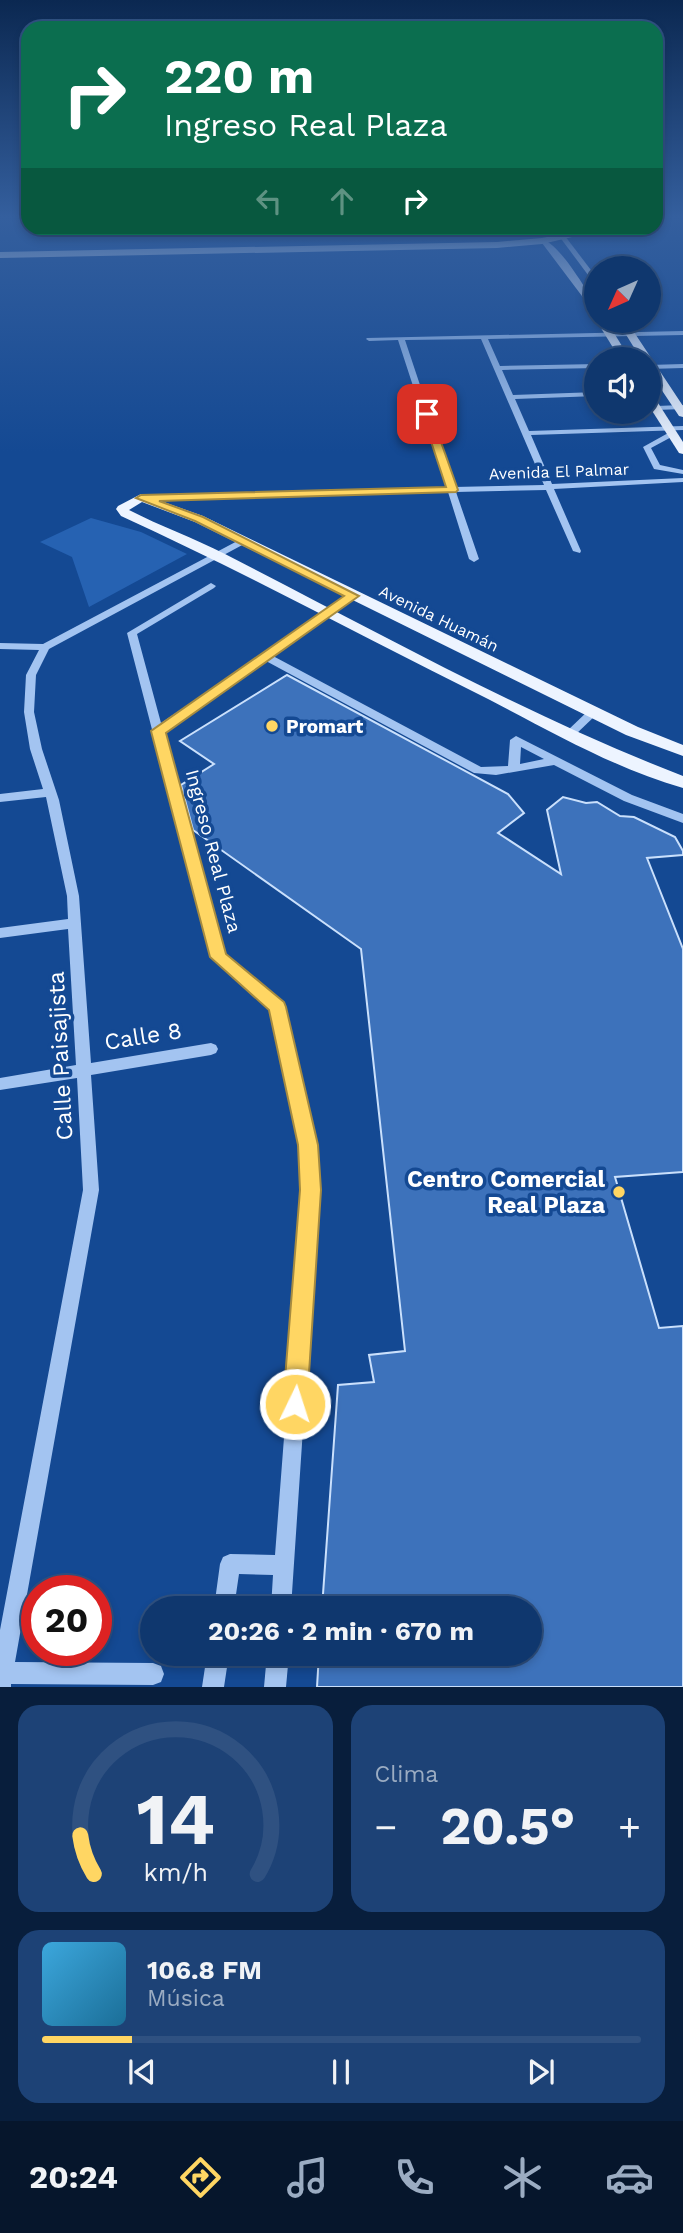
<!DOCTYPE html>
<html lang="es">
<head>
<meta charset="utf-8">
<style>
  body { margin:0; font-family:"Work Sans",sans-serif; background:#1d4276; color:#f1f3f6; height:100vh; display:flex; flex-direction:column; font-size:26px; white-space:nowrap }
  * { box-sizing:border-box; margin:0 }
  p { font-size:23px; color:#9bacc2 }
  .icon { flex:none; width:38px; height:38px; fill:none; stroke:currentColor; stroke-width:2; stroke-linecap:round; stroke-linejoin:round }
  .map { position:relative; height:1687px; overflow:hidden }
  .drawer { display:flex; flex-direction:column; gap:18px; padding:18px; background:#081e3c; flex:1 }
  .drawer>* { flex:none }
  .banner { position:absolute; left:21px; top:21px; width:642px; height:214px; border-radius:21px; box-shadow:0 4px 10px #0003,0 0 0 2px #2f5181; background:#0b6e4f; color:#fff; overflow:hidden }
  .needle { width:46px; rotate:225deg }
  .tools { position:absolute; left:584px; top:256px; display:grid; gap:14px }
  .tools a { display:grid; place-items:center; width:77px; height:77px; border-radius:50%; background:#0f376e; box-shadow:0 4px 10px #0003,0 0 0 2px #2f5181; font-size:35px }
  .speed { position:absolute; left:21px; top:1575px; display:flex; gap:14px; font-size:35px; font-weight:700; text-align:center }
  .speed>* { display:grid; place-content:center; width:91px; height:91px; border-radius:50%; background:#0f376e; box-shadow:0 4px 10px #0003,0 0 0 2px #2f5181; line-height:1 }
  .speed .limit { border:10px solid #d22; background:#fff; color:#111 }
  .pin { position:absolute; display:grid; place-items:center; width:60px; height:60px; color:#fff; margin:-30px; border-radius:14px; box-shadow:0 4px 10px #0006 }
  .me { position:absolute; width:77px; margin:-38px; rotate:4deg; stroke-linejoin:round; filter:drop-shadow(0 0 5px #0008) }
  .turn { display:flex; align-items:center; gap:24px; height:147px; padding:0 28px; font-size:32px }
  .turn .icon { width:91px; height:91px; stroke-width:2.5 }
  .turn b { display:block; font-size:49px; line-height:60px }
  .lanes { display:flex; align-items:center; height:66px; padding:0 28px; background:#0003; justify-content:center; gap:35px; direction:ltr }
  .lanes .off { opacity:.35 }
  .big { font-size:52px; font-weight:700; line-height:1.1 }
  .drawer .tile { flex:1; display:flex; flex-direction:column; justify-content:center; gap:10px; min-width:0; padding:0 24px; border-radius:21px; background:#1d4276 }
  .drawer .dial { align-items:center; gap:0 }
  .dial svg { height:182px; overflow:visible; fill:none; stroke:#2f5181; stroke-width:7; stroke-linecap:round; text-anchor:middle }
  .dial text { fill:#f1f3f6; stroke:none }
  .song { display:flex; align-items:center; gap:21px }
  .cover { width:84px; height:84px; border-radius:10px; background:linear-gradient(135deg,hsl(200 70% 55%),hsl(200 70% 35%)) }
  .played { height:7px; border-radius:4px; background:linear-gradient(90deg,#ffd663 15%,#2f5181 15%) }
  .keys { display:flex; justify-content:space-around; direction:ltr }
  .heat { display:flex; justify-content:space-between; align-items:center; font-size:38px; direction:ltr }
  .drawer .tiles { flex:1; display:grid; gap:18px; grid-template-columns:1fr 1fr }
  .tile:last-child { grid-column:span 2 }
  .trip { position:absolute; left:140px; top:1596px; width:402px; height:70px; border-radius:35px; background:#0f376e; box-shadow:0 4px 10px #0003,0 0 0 2px #2f5181; font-weight:700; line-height:70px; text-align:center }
  .tab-bar { display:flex; height:112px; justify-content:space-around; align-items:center; background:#06162c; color:#9bacc2 }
  .tab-bar .icon { width:49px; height:49px }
  .tab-bar .on { color:#ffd663 }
  .tab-bar b { font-size:32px; color:#f1f3f6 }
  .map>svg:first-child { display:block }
</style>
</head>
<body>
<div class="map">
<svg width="683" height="1687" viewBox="0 0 683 1687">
  <rect width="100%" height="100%" fill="#144993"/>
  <path fill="#2662b2" d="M91,518L141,532L187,554L89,607L72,557L40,542Z"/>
  <path fill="#3d72bb" stroke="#cae0fc" stroke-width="2" d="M287,675L508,794L524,813L498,833L561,874L547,810L563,797L586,803L597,802L620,816L634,817L675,837L683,851V855L647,858L683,949V1172L615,1177L659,1328L683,1326V1687H317L319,1654H530V1608H322L338,1385L374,1382L369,1355L405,1351L361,949L193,830L181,785L214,764L180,741Z"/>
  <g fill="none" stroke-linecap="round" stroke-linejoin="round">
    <g fill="#a3c4f1" fill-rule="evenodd">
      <path d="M467,228H474L455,236L450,235Z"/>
      <path d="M683,331V335L488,339L500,366L597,364V368L502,370L513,395L597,392V396L515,399L529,431L683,426V430L531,435L552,484L683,478V482L554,489L581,551L580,553L573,551L546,490L456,492L479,559L474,562L469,559L448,492L141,501L137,498L141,495L446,487L398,340L369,341L366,339L367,338ZM481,339L544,485L454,487L405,340Z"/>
      <path d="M683,364V368L649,369V365Z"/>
      <path d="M683,405V409L656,410L652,408L656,406Z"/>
      <path d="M670,432L677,434L651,448L660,465L683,470V474L654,469L643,447Z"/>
      <path d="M243,538L247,541L246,543L49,649L36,675L34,712L42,749L59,800L79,896L91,1063L211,1043L216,1045L218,1049L216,1053L211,1055L91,1075L99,1190L15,1662L153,1663L161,1666L164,1674L161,1682L153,1685L11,1684V1687H0V1630L83,1190L77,1078L0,1090V1078L76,1065L68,929L0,938V928L68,919L67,896L46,797L0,802V794L43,789L30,749L24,712L26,675L39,650L0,649V643L43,644Z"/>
      <path d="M211,583L216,586L214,588L137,634L161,723L353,593L358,596L356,598L273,656L481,767L508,766L510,740L516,736L632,795L683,814V823L624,801L554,765L496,775L474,773L266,661L164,732L224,954L282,1003L284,1007L316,1145L319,1190L291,1608H271L273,1575L239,1574L234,1608H214L220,1564L223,1557L230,1554L275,1555L303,1190L300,1145L271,1010L211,957L127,633ZM521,747L544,759L520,764Z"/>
      <path d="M593,709L598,712L597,714L574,736H566L564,734L566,732L589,710Z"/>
      <path d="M207,1654H229L224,1687H202Z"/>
      <path d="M267,1654H289L286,1687H264Z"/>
    </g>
    <g fill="#edf4ff" fill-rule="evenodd">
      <path d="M559,236H565L597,278V287Z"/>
      <path d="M539,239C558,239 586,291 597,306V316Z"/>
      <path d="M596,320H606L630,359H620Z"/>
      <path d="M617,320H626L683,406V417L679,416L649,371V359H641Z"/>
      <path d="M649,394L653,395L683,442V454L679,453L649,406Z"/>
      <path d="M141,494L203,516L638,727L683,745V756L626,735L195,522L142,502L129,510C160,526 194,538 225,554C376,631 525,715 683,776V788C616,769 552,732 490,700C367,639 246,573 121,516L116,509L118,506Z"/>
    </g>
    <path fill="#fff" fill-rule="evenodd" d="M595,228H611L542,244L497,248L0,258V252L497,242L542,238Z"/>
  </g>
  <linearGradient id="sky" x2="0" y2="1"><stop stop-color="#0b2851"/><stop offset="0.48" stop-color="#345f9e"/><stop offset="1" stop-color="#345f9e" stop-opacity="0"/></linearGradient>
  <rect width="683" height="452" fill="url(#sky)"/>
  <path fill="#ffd663" stroke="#a68b40" stroke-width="2" d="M427,411L431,414L458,490L456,492L159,501L203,517L359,596L166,733L226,954L284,1002L286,1007L318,1145L321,1190L307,1404L304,1413L295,1416L287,1413L283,1404L300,1190L298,1145L269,1010L210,957L151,731L344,596L195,521L136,498L141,495L446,487L422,414Z"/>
  <g fill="#ffd663" stroke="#144993" stroke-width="2.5">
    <circle cx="272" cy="726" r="7"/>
    <circle cx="619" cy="1192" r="7"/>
  </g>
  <g text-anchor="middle" stroke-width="7" stroke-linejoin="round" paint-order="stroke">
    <g font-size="16" fill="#fff" stroke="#144993">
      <text transform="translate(559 471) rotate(-2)" y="6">Avenida El Palmar</text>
      <text transform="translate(439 618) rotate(26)" y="6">Avenida Huamán</text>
    </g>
    <g font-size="19" font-weight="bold" fill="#fff" stroke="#144993" text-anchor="start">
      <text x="286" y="733">Promart</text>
    </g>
    <g font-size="19" fill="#fff" stroke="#144993">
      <text transform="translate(214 851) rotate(75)" y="7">Ingreso Real Plaza</text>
    </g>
    <g font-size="23" fill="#fff" stroke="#144993">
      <text transform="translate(143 1036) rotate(-9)" y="8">Calle 8</text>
      <text transform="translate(60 1056) rotate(-93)" y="8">Calle Paisajista</text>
    </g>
    <g font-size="23" font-weight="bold" fill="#fff" stroke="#144993" text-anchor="end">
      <text x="605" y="1187">Centro Comercial<tspan x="605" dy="26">Real Plaza</tspan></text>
    </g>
  </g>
</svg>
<div class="tools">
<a><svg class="needle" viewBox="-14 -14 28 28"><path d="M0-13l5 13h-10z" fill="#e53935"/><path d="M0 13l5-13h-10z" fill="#9bacc2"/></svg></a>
<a><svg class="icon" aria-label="sound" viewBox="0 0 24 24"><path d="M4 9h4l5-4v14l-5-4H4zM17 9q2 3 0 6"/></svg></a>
</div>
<div class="speed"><div class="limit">20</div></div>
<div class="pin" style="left:427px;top:414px;background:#d93025"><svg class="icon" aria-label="arrive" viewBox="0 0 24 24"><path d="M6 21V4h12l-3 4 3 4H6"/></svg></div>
<svg class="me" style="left:295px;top:1404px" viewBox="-20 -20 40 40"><circle r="17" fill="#ffd663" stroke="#fff" stroke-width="3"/><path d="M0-11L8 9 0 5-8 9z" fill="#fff"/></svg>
<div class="trip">20:26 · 2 min · 670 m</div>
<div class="banner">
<div class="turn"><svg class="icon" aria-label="right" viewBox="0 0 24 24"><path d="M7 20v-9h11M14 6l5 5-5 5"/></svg><div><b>220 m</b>Ingreso Real Plaza</div></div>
<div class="lanes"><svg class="icon off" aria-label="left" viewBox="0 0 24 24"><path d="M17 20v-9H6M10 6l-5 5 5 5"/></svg><svg class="icon off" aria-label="ahead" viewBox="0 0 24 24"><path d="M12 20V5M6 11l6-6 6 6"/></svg><svg class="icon" aria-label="right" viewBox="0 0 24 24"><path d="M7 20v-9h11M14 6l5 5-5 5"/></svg></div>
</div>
</div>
<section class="drawer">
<div class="tiles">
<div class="tile dial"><svg viewBox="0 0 100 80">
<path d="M14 69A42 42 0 1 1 86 69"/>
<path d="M14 69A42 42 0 0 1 8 52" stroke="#ffd663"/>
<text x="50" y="56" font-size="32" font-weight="700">14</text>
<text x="50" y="72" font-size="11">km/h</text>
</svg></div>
<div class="tile"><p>Clima</p>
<div class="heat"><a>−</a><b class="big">20.5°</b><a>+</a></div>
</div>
<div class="tile">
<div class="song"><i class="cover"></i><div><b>106.8 FM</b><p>Música</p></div></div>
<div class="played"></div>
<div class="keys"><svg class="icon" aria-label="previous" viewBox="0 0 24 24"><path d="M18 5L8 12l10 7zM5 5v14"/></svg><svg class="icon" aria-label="pause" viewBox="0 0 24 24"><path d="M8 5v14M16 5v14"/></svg><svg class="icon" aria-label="next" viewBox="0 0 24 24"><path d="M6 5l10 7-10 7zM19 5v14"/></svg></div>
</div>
</div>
</section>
<nav class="tab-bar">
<b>20:24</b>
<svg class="icon on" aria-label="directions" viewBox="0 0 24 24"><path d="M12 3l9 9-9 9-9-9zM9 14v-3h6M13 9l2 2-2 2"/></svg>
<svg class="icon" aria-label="music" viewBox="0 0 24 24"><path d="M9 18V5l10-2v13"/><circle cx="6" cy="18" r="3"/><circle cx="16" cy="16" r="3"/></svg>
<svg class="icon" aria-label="phone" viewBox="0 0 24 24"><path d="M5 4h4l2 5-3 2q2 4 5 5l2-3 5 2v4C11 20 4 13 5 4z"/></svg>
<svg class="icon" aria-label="climate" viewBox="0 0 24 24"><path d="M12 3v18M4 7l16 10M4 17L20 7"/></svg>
<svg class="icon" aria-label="car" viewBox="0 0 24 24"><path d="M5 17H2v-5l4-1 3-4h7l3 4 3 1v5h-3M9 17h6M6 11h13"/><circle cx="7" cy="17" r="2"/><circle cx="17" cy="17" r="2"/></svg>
</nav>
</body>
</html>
